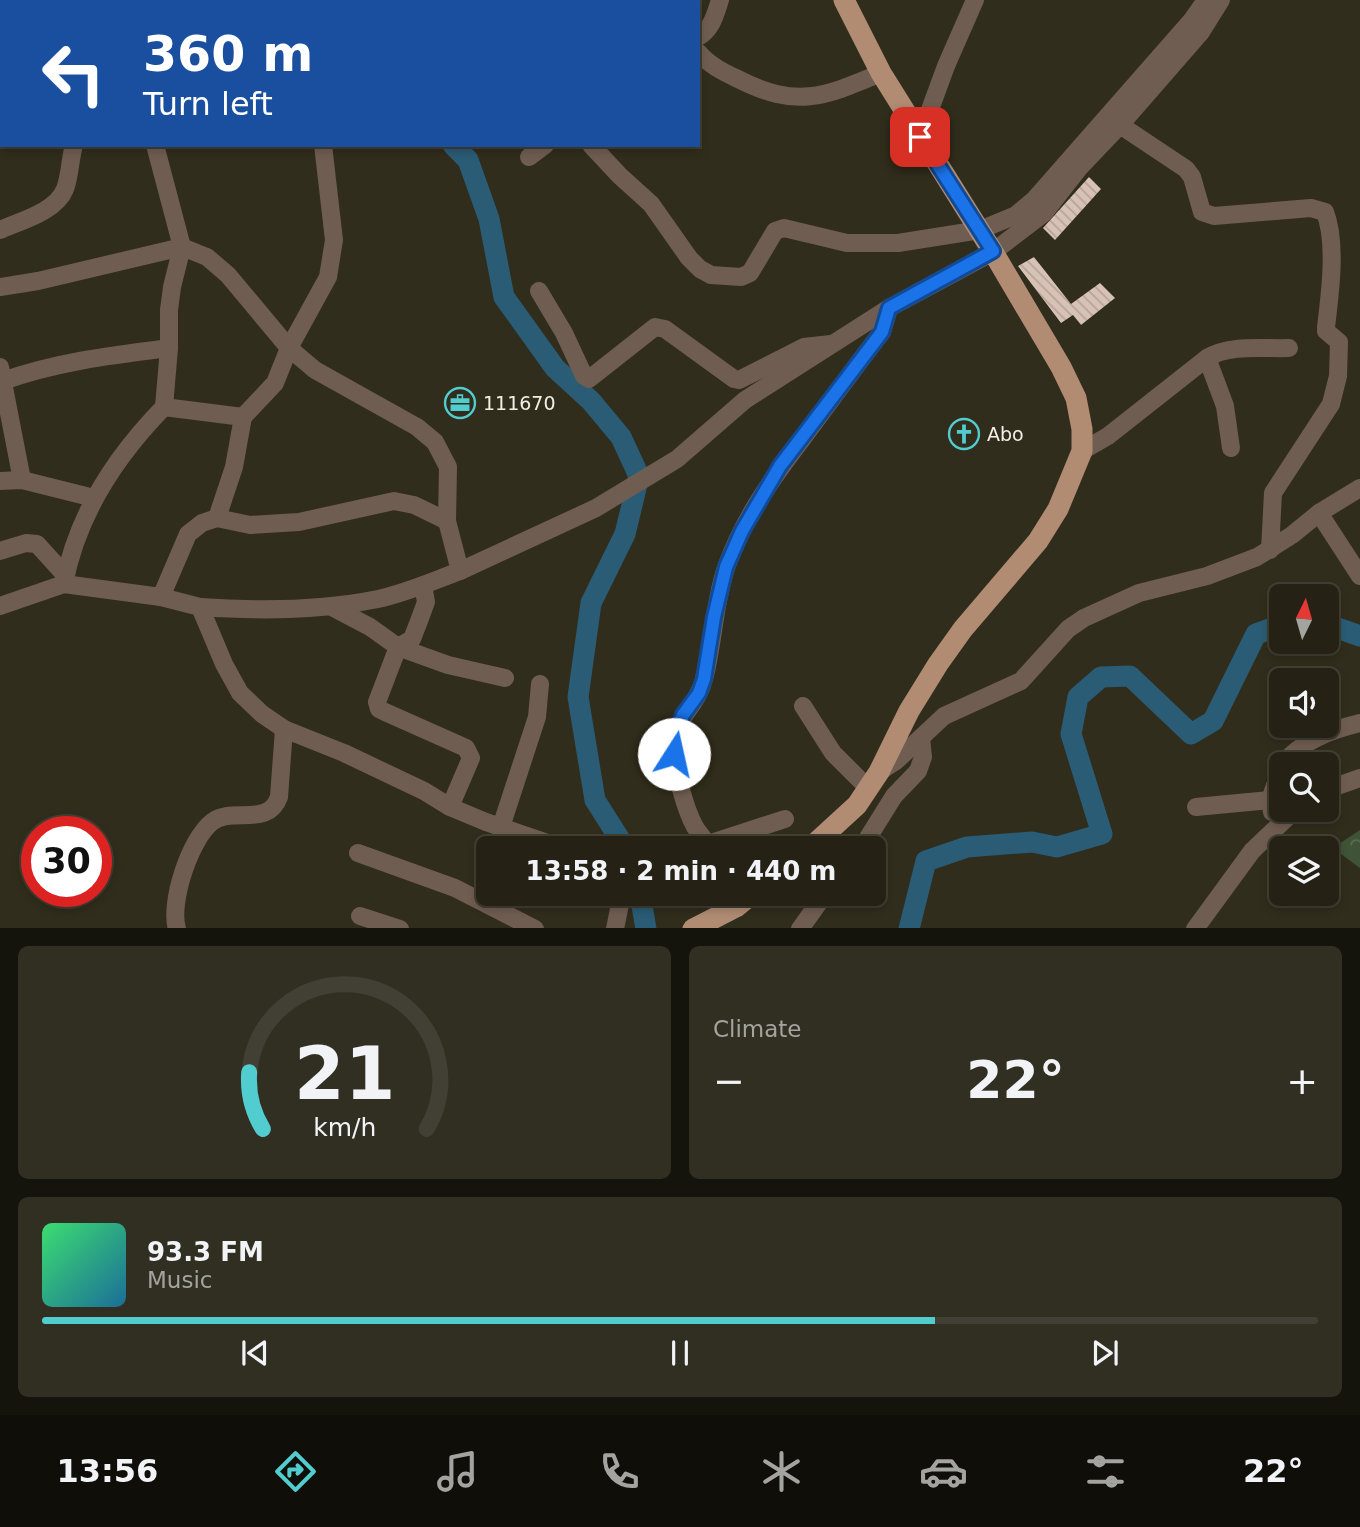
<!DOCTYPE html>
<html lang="en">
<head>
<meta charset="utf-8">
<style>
  body { margin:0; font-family:"DejaVu Sans",sans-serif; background:#312f22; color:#f1f3f6; height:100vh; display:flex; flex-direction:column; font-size:26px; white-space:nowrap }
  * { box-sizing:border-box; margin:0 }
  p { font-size:23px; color:#a3a4a0 }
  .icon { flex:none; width:38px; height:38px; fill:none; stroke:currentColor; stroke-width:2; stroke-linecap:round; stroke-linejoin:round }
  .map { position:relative; height:928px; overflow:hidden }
  .panel { display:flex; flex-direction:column; gap:18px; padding:18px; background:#14130c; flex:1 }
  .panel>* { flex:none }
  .banner { position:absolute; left:0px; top:0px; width:700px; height:147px; box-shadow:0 4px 10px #0003,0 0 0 2px #423f34; background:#1a4fa0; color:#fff; overflow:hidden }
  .needle { width:46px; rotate:5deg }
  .fabs { position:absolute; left:1269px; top:584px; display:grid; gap:14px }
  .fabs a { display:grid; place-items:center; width:70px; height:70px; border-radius:10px; background:#252215; box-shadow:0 4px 10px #0003,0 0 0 2px #423f34; font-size:35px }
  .speed { position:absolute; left:21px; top:816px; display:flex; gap:14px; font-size:35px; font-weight:700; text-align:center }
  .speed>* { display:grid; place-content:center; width:91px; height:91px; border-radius:50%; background:#252215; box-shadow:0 4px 10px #0003,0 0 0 2px #423f34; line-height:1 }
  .speed .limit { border:10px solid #d22; background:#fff; color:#111 }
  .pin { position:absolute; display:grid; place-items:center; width:60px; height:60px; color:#fff; margin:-30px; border-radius:14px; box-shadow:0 4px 10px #0006 }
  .me { position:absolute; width:77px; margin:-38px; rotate:10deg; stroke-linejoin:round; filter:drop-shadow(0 0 5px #0008) }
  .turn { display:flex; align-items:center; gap:24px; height:147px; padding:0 28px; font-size:32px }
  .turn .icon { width:91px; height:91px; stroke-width:2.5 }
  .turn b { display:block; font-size:49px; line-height:60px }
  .big { font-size:52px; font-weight:700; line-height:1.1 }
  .panel .card { flex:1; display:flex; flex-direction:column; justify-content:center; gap:10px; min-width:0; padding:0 24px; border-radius:10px; background:#312f22 }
  .panel .dial { align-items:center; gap:0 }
  .dial svg { height:182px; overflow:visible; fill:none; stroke:#423f34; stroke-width:7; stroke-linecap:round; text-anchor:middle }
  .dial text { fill:#f1f3f6; stroke:none }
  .song { display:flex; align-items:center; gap:21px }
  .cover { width:84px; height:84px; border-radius:10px; background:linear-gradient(135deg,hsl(140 70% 55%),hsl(200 70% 35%)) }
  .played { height:7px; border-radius:4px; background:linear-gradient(90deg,#52cdcf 70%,#423f34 70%) }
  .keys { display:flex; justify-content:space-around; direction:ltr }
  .heat { display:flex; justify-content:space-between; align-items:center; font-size:38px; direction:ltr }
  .panel .tiles { flex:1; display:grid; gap:18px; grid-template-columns:1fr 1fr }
  .card:last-child { grid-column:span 2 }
  .trip { position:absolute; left:476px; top:836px; width:410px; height:70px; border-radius:10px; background:#252215; box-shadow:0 4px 10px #0003,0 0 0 2px #423f34; font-weight:700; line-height:70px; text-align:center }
  .dock { display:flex; height:112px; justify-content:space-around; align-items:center; background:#0f0e08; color:#a3a4a0 }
  .dock .icon { width:49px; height:49px }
  .dock .selected { color:#52cdcf }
  .dock b { font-size:32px; color:#f1f3f6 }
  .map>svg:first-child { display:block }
</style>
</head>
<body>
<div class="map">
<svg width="1360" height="929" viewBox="0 0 1360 929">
  <defs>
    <pattern id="forest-crowns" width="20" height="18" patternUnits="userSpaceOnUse" patternTransform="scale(1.75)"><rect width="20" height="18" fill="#3f5336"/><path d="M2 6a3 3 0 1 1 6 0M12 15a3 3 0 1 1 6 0" fill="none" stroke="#5b6c53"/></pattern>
    <pattern id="building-back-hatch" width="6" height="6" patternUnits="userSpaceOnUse" patternTransform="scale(1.75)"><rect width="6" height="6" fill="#d8c2b6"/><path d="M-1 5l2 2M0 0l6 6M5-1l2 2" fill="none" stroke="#b4a49a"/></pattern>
  </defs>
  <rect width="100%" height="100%" fill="#312d1c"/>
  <path fill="url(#forest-crowns)" d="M1360,830V868L1333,848Z"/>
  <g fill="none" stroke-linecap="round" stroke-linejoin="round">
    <g stroke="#2a5c75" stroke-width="21">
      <path d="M346,0V2"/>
      <path d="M453,145L468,160L489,219L504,297L555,368L591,401L621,437L639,476L625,534L591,603L578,697L595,800L626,849"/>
      <path d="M1326,624L1360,636"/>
      <path d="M640,894L646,929"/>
      <path d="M909,929L926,861L967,847L1032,842L1057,847L1102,834L1071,734L1078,697L1101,677L1130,676L1191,734L1213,721L1256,634L1281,625"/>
    </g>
  </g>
  <g fill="url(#building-back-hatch)">
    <path d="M1089,177L1101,189L1055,240L1043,228Z"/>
    <path d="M1034,257L1071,304L1100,283L1115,298L1081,325L1073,315L1061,323L1018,266Z"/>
  </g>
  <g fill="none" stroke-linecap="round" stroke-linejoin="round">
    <g stroke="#705d51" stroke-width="18">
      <path d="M47,0L48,2"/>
      <path d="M228,0V2"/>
      <path d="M564,0V2"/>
      <path d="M660,0L662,2"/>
      <path d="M698,37C712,29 715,15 720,0"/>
      <path d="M698,52C709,65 723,72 738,79C797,109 824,97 881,73"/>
      <path d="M0,107L2,112"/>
      <path d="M1120,125L1186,169L1192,177L1202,212L1214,216L1311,208L1325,212C1337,243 1330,294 1326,327V331L1339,342L1338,376L1331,404L1273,493L1270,550"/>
      <path d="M0,137L2,136"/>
      <path d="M920,137L946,66L975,0"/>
      <path d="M591,145L620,176L651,204L689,258L700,269L711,275L741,277L750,273L775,231L784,228L847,243H898L980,230L1016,215L1034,200L1192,20L1206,0"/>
      <path d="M529,157L545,145"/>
      <path d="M0,230C20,221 56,212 65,189C70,176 70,159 74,145"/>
      <path d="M0,287L38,281L182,247L155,145"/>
      <path d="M539,291L564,333L584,376L589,379L655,327L665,329L734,379L739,380L804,347L831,344"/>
      <path d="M1207,358C1230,344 1263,349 1289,348"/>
      <path d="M0,367L22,480"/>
      <path d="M0,382C54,362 113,355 169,348"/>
      <path d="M164,407L169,348V310L172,287L182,247L207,257L228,275L289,348L315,370L417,427L435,442L448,467L447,521L460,571C433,581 406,593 378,599C319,611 260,611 200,607"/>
      <path d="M1082,451L1108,436L1207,358L1225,406L1231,448"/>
      <path d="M0,481L22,480L94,498"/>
      <path d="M1319,513L1360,576"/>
      <path d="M217,518L234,467L243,417L275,383L289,348L328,277L334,240L323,145"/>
      <path d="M0,551L26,543L37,544L66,576"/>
      <path d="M460,571L596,508L677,459L745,400L889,308"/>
      <path d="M64,584C77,515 116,456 164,407L243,417"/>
      <path d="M423,585L426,602L419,621L412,639L398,647L377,702L379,709L385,712L466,748L471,758L450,807"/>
      <path d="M161,597L188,534L202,523L217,518L250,525L299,522L394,501L414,505L447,521"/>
      <path d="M0,606L64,584L161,597L200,607L224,664L240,693L262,714L284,729L344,753L424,791L450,807L486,822L565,849"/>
      <path d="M332,607L370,627L398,647L448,665L505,678"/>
      <path d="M803,706L833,753L868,788"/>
      <path d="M1282,765C1301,741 1331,730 1360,723"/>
      <path d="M879,772L896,761L944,716L1021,681L1068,629L1084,618L1139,593L1207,576L1257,557L1292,535L1319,513L1360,488"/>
      <path d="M1326,790L1360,778"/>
      <path d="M1196,807L1270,800"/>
      <path d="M1272,812L1270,800L1281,768"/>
      <path d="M501,827L537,717L540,684"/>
      <path d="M708,844L785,819"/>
      <path d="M710,849C706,841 700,835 695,827C685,809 675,771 674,751C674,715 697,708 704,679C714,641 714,602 727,565C744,518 773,477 803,438C829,403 855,367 882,332L889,308L993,252L1044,213L1080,167L1120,125L1201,32L1221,0"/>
      <path d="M861,849L894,796L918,771L923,757L921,738"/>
      <path d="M358,853L455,888L535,929"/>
      <path d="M360,916L400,929"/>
      <path d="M177,929C169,903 190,839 212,822C232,806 268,828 279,797L284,729"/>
      <path d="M615,929L622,894"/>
      <path d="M800,929L825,894"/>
      <path d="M1195,929L1252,851L1295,810"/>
    </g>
    <g stroke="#b18c73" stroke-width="21">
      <path d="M809,849L857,805L879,772L909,711L938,664L963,629L1038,541L1058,509L1082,451V429L1076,398L1061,367L993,252L881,73L844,0"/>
      <path d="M693,929L736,907L752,894"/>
    </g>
  </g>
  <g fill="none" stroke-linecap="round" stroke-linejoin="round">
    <g stroke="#114b97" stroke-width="18">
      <path id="route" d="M674,754L675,735L683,715L699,693L704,679L714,617L726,567L742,531L780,466L882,332L889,308L993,251L920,137"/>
    </g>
    <use href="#route" stroke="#1a73e8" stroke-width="12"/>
  </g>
  <defs>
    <g id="office-ring" transform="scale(1.575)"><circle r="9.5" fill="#312d1c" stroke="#52cdcf" stroke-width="1.5"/><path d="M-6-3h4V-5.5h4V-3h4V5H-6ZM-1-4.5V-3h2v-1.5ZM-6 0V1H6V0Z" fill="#52cdcf"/></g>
    <g id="church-ring" transform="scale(1.575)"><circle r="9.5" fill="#312d1c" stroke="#52cdcf" stroke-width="1.5"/><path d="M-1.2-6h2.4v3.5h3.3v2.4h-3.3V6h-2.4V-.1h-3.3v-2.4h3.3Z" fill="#52cdcf"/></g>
  </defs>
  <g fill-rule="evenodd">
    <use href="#office-ring" x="460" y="403"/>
    <use href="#church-ring" x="964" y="434"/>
  </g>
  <g text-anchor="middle" stroke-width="7" stroke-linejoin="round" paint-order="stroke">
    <g font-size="19" fill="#f2f0e5" stroke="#312d1c" text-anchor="start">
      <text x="483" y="410">111670</text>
      <text x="987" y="441">Abo</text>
    </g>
  </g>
</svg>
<div class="fabs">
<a><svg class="needle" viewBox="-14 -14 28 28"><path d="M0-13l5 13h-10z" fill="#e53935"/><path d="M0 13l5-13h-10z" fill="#a3a4a0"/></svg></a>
<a><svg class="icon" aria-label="sound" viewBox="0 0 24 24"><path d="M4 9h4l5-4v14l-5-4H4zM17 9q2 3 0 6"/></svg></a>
<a><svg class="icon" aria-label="search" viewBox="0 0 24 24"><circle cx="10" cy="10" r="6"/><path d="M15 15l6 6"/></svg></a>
<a><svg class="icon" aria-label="layers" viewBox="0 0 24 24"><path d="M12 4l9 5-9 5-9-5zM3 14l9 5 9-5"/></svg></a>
</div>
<div class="speed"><div class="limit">30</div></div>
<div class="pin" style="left:920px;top:137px;background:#d93025"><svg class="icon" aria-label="arrive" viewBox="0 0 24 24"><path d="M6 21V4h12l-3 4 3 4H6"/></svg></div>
<svg class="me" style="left:674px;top:754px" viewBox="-20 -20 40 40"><circle r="19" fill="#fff"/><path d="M0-13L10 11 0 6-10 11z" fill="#1a73e8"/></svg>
<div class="trip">13:58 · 2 min · 440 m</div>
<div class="banner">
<div class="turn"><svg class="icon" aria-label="left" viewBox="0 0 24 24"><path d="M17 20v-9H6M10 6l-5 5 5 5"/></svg><div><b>360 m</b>Turn left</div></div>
</div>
</div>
<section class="panel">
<div class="tiles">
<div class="card dial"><svg viewBox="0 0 100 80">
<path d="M14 69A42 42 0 1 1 86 69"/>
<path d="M14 69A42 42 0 0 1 8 44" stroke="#52cdcf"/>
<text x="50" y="56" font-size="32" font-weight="700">21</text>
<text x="50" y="72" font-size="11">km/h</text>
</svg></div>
<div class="card"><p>Climate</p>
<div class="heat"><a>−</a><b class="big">22°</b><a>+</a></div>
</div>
<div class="card">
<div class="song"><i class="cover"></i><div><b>93.3 FM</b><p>Music</p></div></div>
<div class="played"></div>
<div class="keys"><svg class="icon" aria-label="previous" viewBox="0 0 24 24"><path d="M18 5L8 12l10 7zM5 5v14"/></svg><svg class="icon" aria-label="pause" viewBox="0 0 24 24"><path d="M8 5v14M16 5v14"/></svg><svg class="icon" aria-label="next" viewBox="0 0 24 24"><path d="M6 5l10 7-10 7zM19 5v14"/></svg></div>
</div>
</div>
</section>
<nav class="dock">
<b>13:56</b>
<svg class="icon selected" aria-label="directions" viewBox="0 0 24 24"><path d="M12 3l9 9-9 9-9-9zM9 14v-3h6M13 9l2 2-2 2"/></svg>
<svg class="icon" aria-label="music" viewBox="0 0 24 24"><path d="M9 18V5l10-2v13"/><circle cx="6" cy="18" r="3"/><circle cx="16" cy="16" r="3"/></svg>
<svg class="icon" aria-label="phone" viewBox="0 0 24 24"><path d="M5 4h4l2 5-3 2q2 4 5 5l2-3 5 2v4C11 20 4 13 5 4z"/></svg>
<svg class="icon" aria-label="climate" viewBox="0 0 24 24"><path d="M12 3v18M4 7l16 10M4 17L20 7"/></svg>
<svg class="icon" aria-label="car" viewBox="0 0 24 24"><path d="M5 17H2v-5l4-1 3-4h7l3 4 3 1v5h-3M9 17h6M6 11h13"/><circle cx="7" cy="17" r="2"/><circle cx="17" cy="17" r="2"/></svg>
<svg class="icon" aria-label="filters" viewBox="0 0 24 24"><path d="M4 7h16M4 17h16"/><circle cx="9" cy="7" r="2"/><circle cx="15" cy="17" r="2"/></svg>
<b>22°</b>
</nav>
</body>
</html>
